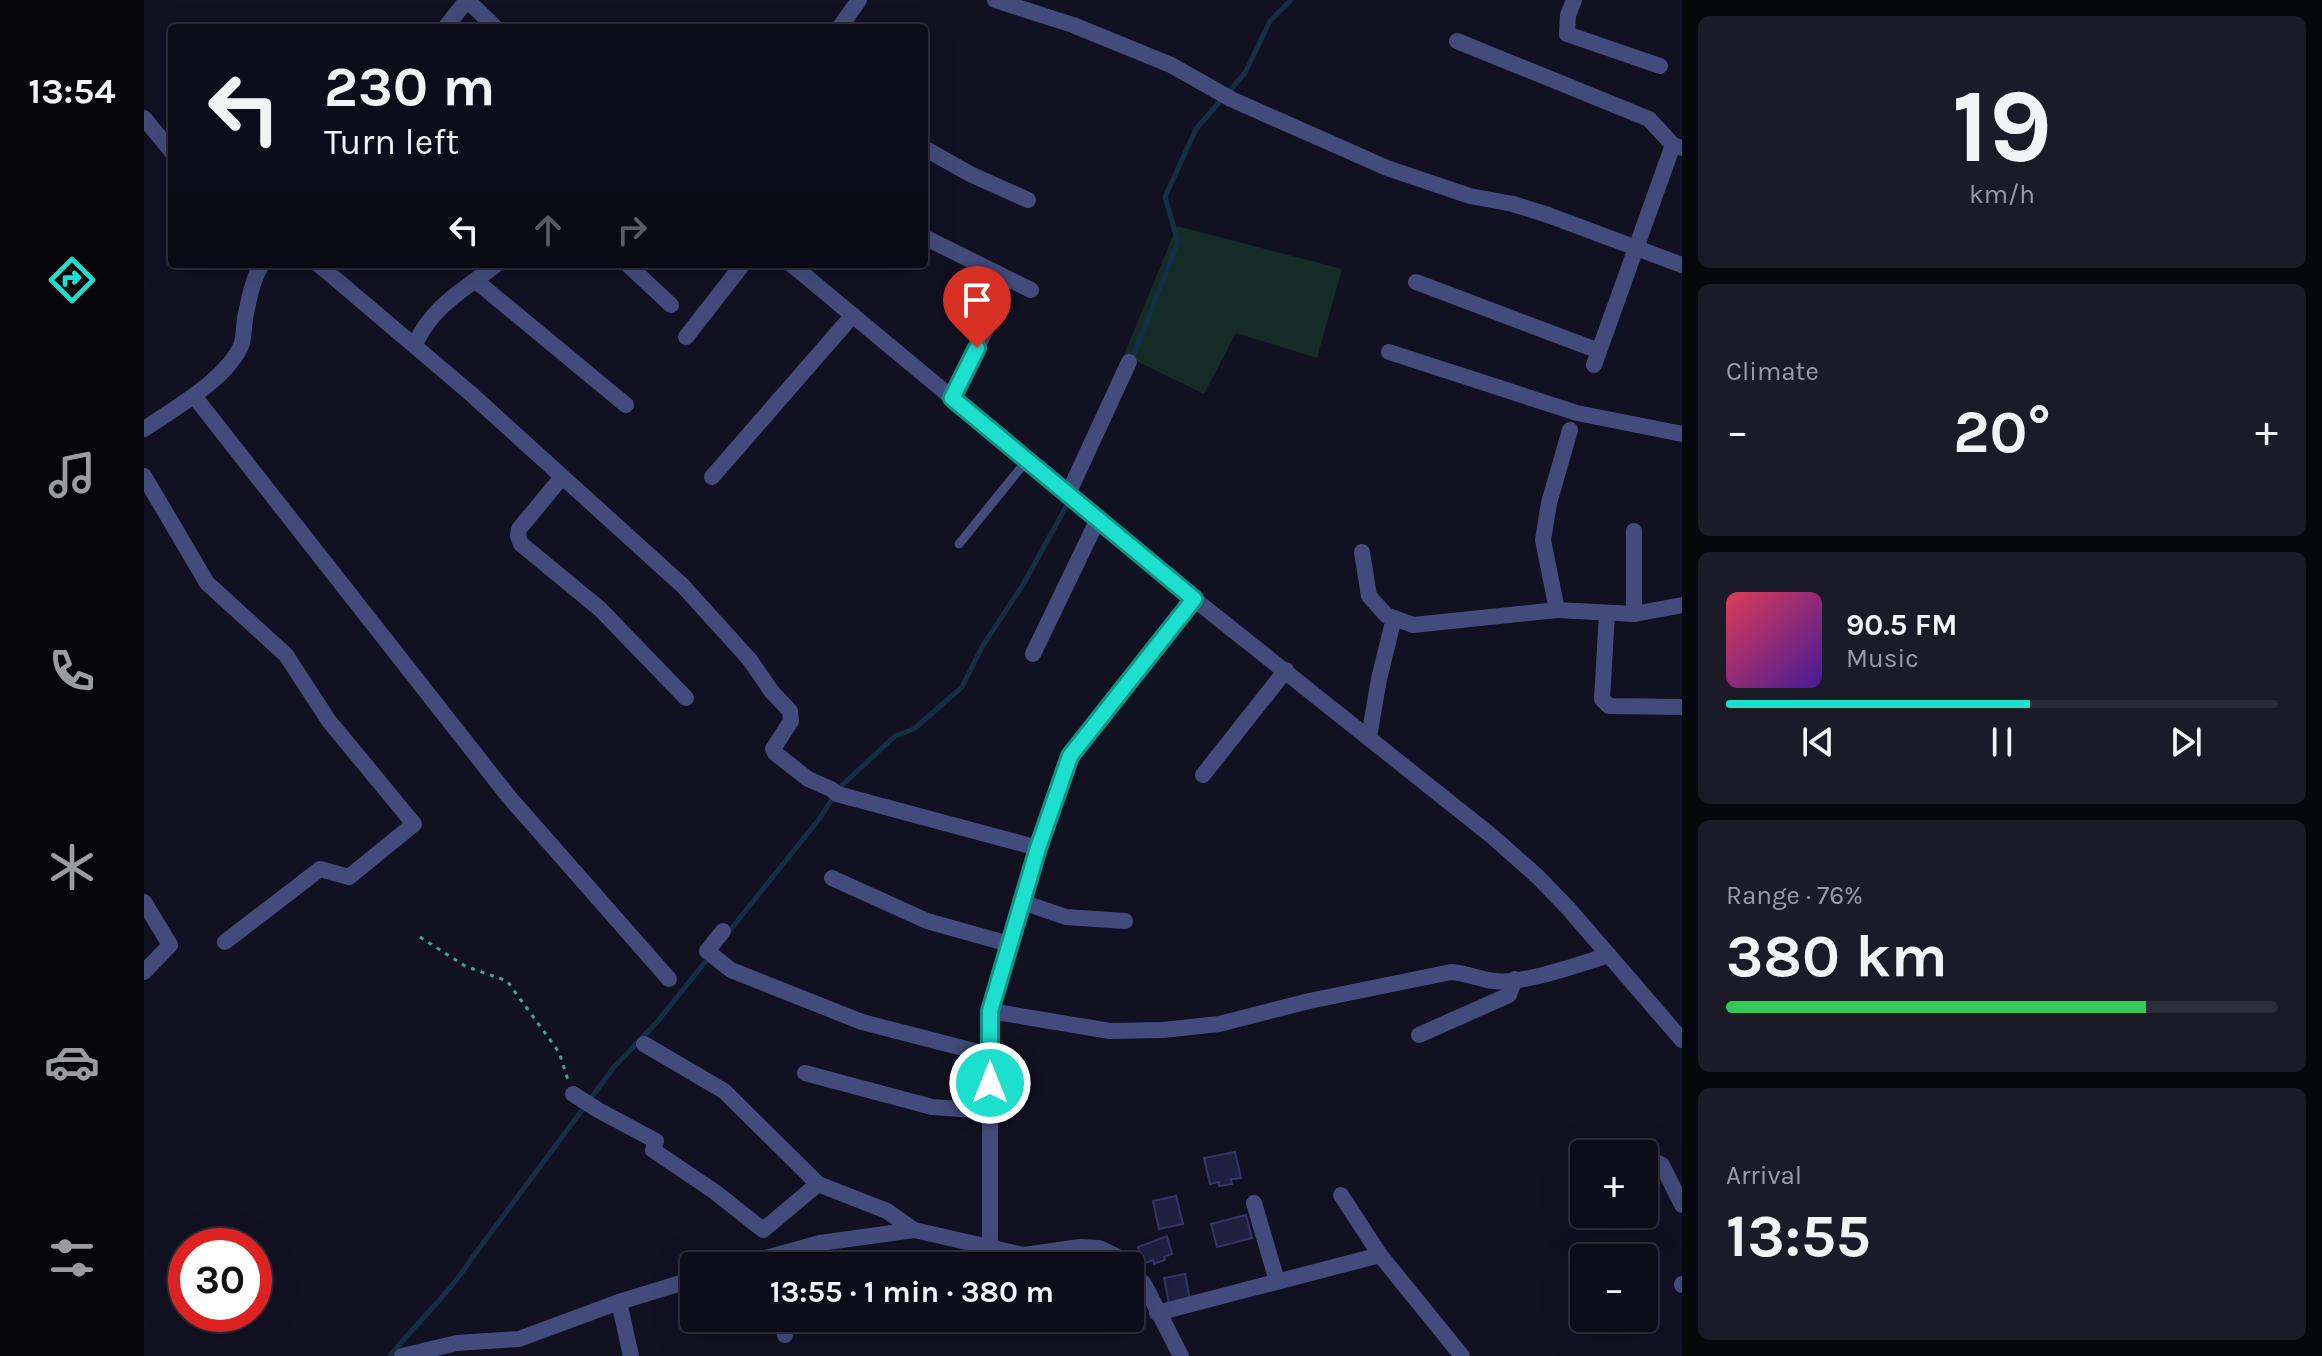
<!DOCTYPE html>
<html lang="en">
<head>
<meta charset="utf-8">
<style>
  body { margin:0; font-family:Karla,sans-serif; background:#1b1b27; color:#f1f3f6; height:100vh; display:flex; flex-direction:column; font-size:30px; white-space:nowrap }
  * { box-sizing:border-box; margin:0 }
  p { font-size:26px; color:#9a9ca2 }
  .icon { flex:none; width:44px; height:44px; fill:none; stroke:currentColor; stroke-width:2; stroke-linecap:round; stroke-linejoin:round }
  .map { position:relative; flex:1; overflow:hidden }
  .panel { display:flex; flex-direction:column; gap:16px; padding:16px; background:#07070e; width:640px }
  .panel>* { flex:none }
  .top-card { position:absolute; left:24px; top:24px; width:760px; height:244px; border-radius:8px; box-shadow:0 8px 32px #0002,0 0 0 2px #2d2d39; background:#0d0d1a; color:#f1f3f6; overflow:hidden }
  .buttons { position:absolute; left:1426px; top:1140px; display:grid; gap:16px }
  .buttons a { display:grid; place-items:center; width:88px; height:88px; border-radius:8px; background:#0d0d1a; box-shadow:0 8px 32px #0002,0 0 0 2px #2d2d39; font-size:40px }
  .speed { position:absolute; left:24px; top:1228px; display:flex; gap:16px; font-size:40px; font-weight:700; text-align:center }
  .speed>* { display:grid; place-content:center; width:104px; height:104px; border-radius:50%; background:#0d0d1a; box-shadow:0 8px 32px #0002,0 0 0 2px #2d2d39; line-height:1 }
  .speed .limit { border:12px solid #d22; background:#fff; color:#111 }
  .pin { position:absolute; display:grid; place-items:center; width:68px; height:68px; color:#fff; margin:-82px -34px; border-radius:50% 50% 50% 0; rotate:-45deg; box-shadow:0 0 8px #0007 }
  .pin .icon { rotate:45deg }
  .me { position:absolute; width:88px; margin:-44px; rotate:0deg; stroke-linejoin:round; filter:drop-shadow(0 0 6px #0008) }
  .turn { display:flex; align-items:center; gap:28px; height:168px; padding:0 24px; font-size:36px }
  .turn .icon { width:104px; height:104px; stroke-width:2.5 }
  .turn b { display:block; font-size:56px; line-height:68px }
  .lanes { display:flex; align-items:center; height:76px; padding:0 24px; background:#0003; justify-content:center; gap:40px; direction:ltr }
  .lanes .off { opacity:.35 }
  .big { font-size:60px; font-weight:700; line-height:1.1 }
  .panel .card { flex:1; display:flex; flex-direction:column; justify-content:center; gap:12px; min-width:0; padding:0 28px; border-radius:12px; background:#1b1b27 }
  .panel .dial { align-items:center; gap:0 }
  .dial b { font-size:104px; line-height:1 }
  .song { display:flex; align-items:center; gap:24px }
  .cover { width:96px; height:96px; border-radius:12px; background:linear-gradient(135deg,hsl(350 70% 55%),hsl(260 70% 35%)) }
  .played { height:8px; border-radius:4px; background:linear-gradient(90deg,#1ce0cd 55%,#2d2d39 55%) }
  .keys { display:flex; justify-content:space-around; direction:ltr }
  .heat { display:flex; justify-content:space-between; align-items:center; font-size:44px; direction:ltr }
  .charge { height:12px; border-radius:6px; background:linear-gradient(90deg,#34c759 76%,#2d2d39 0) }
  .trip { position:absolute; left:536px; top:1252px; width:464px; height:80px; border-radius:8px; background:#0d0d1a; box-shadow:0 8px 32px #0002,0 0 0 2px #2d2d39; font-weight:700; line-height:80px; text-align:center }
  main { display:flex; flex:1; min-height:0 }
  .tabs { display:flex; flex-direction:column; width:144px; justify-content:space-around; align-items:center; background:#05050a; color:#9a9ca2 }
  .tabs .icon { width:56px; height:56px }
  .tabs .current { color:#1ce0cd }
  .tabs b { font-size:36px; color:#f1f3f6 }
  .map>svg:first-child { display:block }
</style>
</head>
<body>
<main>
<nav class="tabs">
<b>13:54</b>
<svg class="icon current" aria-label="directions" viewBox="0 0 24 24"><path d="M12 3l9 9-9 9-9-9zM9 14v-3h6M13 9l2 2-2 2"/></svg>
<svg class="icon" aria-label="music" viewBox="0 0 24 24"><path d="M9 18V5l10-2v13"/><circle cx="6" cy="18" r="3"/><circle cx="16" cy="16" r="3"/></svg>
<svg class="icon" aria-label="phone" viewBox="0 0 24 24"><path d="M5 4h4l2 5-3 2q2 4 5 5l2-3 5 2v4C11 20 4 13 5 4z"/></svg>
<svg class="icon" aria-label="climate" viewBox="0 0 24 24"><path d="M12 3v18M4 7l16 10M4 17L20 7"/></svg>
<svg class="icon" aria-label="car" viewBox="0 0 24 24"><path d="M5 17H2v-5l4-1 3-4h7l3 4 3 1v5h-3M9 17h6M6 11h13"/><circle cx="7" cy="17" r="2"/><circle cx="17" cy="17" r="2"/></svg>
<svg class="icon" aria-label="filters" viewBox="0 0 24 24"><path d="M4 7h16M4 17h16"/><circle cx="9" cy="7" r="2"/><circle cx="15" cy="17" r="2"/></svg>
</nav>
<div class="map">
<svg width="1538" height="1356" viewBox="0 0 1538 1356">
  <rect width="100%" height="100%" fill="#112"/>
  <path fill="#152b26" d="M1033,226L1198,269L1173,358L1092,333L1060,394L980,355Z"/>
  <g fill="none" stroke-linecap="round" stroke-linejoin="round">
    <g stroke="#142f43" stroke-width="5">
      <path d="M987,362L1034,242L1021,197L1052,129L1101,73L1126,21L1147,0"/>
      <path d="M583,934L676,818L694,789L751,736L770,729L818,687L838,647L880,583L923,505"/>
      <path d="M246,1356C273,1322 305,1294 328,1258L470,1067L514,1021L565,957"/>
    </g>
  </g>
  <g fill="#1f1f40" stroke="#343469" stroke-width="2">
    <path d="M1091,1152L1097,1178L1087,1179L1088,1184L1075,1186V1182L1066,1184L1060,1158Z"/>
    <path d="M1032,1196L1039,1224L1015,1229L1009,1201Z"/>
    <path d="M1102,1215L1108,1238L1073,1247L1067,1224Z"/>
    <path d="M1023,1236L1028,1254L1020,1257L1021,1260L1010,1264L1009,1260L999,1264L994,1247Z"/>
    <path d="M1041,1274L1046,1300L1025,1304L1020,1278Z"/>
  </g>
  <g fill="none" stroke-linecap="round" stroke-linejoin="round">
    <path stroke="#3ea78c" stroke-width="3" stroke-dasharray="4 6" stroke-linecap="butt" d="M276,937L321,966L363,981L415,1052L424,1080"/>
    <path stroke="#424b7b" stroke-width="9" d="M815,544L883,460"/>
    <g stroke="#424b7b" stroke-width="16">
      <path d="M323,0L352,28"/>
      <path d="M851,0L929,25L1027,65L1087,99L1243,168L1326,196L1369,204L1404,215L1538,265"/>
      <path d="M1430,0L1424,15L1423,34L1516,66"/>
      <path d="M301,28L323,0"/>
      <path d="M695,28L715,0"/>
      <path d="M1313,41L1505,119L1529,145L1538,148"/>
      <path d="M0,118L28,152"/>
      <path d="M780,148L826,174L884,200"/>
      <path d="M780,237L887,290"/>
      <path d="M174,264L326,393L539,586L606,660L628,692L646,711L647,721L629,749L631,753L664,779L687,789L693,794L894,848"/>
      <path d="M483,264L527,305"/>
      <path d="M647,264L1050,599L1349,837L1394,877L1424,908L1538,1040"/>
      <path d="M332,281L482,405"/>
      <path d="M1272,282L1455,351"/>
      <path d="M542,337L599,264"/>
      <path d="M271,344C290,304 320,290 353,264"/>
      <path d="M1245,352L1433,413L1538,434"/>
      <path d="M1450,365L1529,145"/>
      <path d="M50,396L365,797L525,979"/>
      <path d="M808,398L845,323"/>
      <path d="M0,429C30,409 86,377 98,343C100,335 100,326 101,318C105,300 108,280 118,264"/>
      <path d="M1426,430L1405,503L1399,540L1413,610L1490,614L1538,605"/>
      <path d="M0,476L63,583L142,655L185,721L270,824L205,877L176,869L81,942"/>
      <path d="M418,477L375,529L374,536L377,544L456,609L542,698"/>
      <path d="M568,477L709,315"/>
      <path d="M924,494L985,362"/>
      <path d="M1490,531V614"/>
      <path d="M1218,552L1225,596L1242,615L1269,625L1413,610"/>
      <path d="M1463,613L1458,699L1465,706L1538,707"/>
      <path d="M889,654L954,519"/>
      <path d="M1225,737L1235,679L1250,618"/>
      <path d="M1059,775L1142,670"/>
      <path d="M688,878L783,921L865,944"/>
      <path d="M0,902L26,945L0,972"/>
      <path d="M878,902L922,917L981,921"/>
      <path d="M579,931L563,951L587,970L718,1022L846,1055"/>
      <path d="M846,1011L966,1031L1019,1030L1075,1024L1165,1001L1307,972C1322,973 1335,979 1350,981C1377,985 1437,964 1465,955"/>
      <path d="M1275,1035L1365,995L1371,979"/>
      <path d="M500,1044L580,1091L674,1184L743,1211L770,1230"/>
      <path d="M661,1073L788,1107L846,1111"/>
      <path d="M429,1094L454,1110L512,1141L509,1150L571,1192L619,1230L674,1184"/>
      <path d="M1500,1169L1514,1163L1518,1165L1538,1205"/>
      <path d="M1197,1195L1236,1255L1318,1356"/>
      <path d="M1110,1203L1133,1281"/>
      <path d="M846,1248V1011L894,848L926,756L1050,599"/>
      <path d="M593,1266L676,1243L770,1230L880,1255L936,1247L955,1248L972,1256L982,1266"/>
      <path d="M986,1270L1000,1284L1037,1356"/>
      <path d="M1538,1285V1284"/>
      <path d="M475,1302L487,1356"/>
      <path d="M1013,1313L1236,1255"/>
      <path d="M640,1318L641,1335"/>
      <path d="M258,1356L313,1343L375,1339L475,1302L550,1279"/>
    </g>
  </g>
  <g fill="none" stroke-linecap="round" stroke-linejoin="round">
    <g stroke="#129285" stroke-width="20">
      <path id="route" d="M833,348L808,398L1050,599L926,756L894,848L846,1011V1083"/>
    </g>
    <use href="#route" stroke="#1ce0cd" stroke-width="14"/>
  </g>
</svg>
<div class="buttons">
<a>+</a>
<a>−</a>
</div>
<div class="speed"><div class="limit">30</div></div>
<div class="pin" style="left:833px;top:348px;background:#d93025"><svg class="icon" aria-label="arrive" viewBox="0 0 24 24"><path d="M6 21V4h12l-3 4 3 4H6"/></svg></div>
<svg class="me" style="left:846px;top:1083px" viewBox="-20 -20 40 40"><circle r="17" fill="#1ce0cd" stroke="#fff" stroke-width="3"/><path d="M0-11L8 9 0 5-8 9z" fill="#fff"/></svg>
<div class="trip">13:55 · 1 min · 380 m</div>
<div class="top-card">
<div class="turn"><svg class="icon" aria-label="left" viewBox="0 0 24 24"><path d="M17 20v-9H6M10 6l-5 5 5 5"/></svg><div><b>230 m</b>Turn left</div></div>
<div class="lanes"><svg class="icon" aria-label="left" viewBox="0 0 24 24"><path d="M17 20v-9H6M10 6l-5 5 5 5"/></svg><svg class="icon off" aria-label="ahead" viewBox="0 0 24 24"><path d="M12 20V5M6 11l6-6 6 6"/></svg><svg class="icon off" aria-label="right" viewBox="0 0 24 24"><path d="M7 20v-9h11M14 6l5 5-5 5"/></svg></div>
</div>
</div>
<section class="panel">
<div class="card dial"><b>19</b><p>km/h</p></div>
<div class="card"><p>Climate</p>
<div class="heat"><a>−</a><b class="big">20°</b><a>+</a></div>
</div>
<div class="card">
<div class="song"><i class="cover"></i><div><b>90.5 FM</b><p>Music</p></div></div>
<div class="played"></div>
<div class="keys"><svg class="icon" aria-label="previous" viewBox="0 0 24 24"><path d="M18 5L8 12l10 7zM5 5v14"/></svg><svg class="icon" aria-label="pause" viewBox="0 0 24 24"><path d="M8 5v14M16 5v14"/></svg><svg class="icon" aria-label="next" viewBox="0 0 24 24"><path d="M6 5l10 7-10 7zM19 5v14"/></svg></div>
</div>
<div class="card"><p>Range · 76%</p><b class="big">380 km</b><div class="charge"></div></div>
<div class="card"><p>Arrival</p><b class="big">13:55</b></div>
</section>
</main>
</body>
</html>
